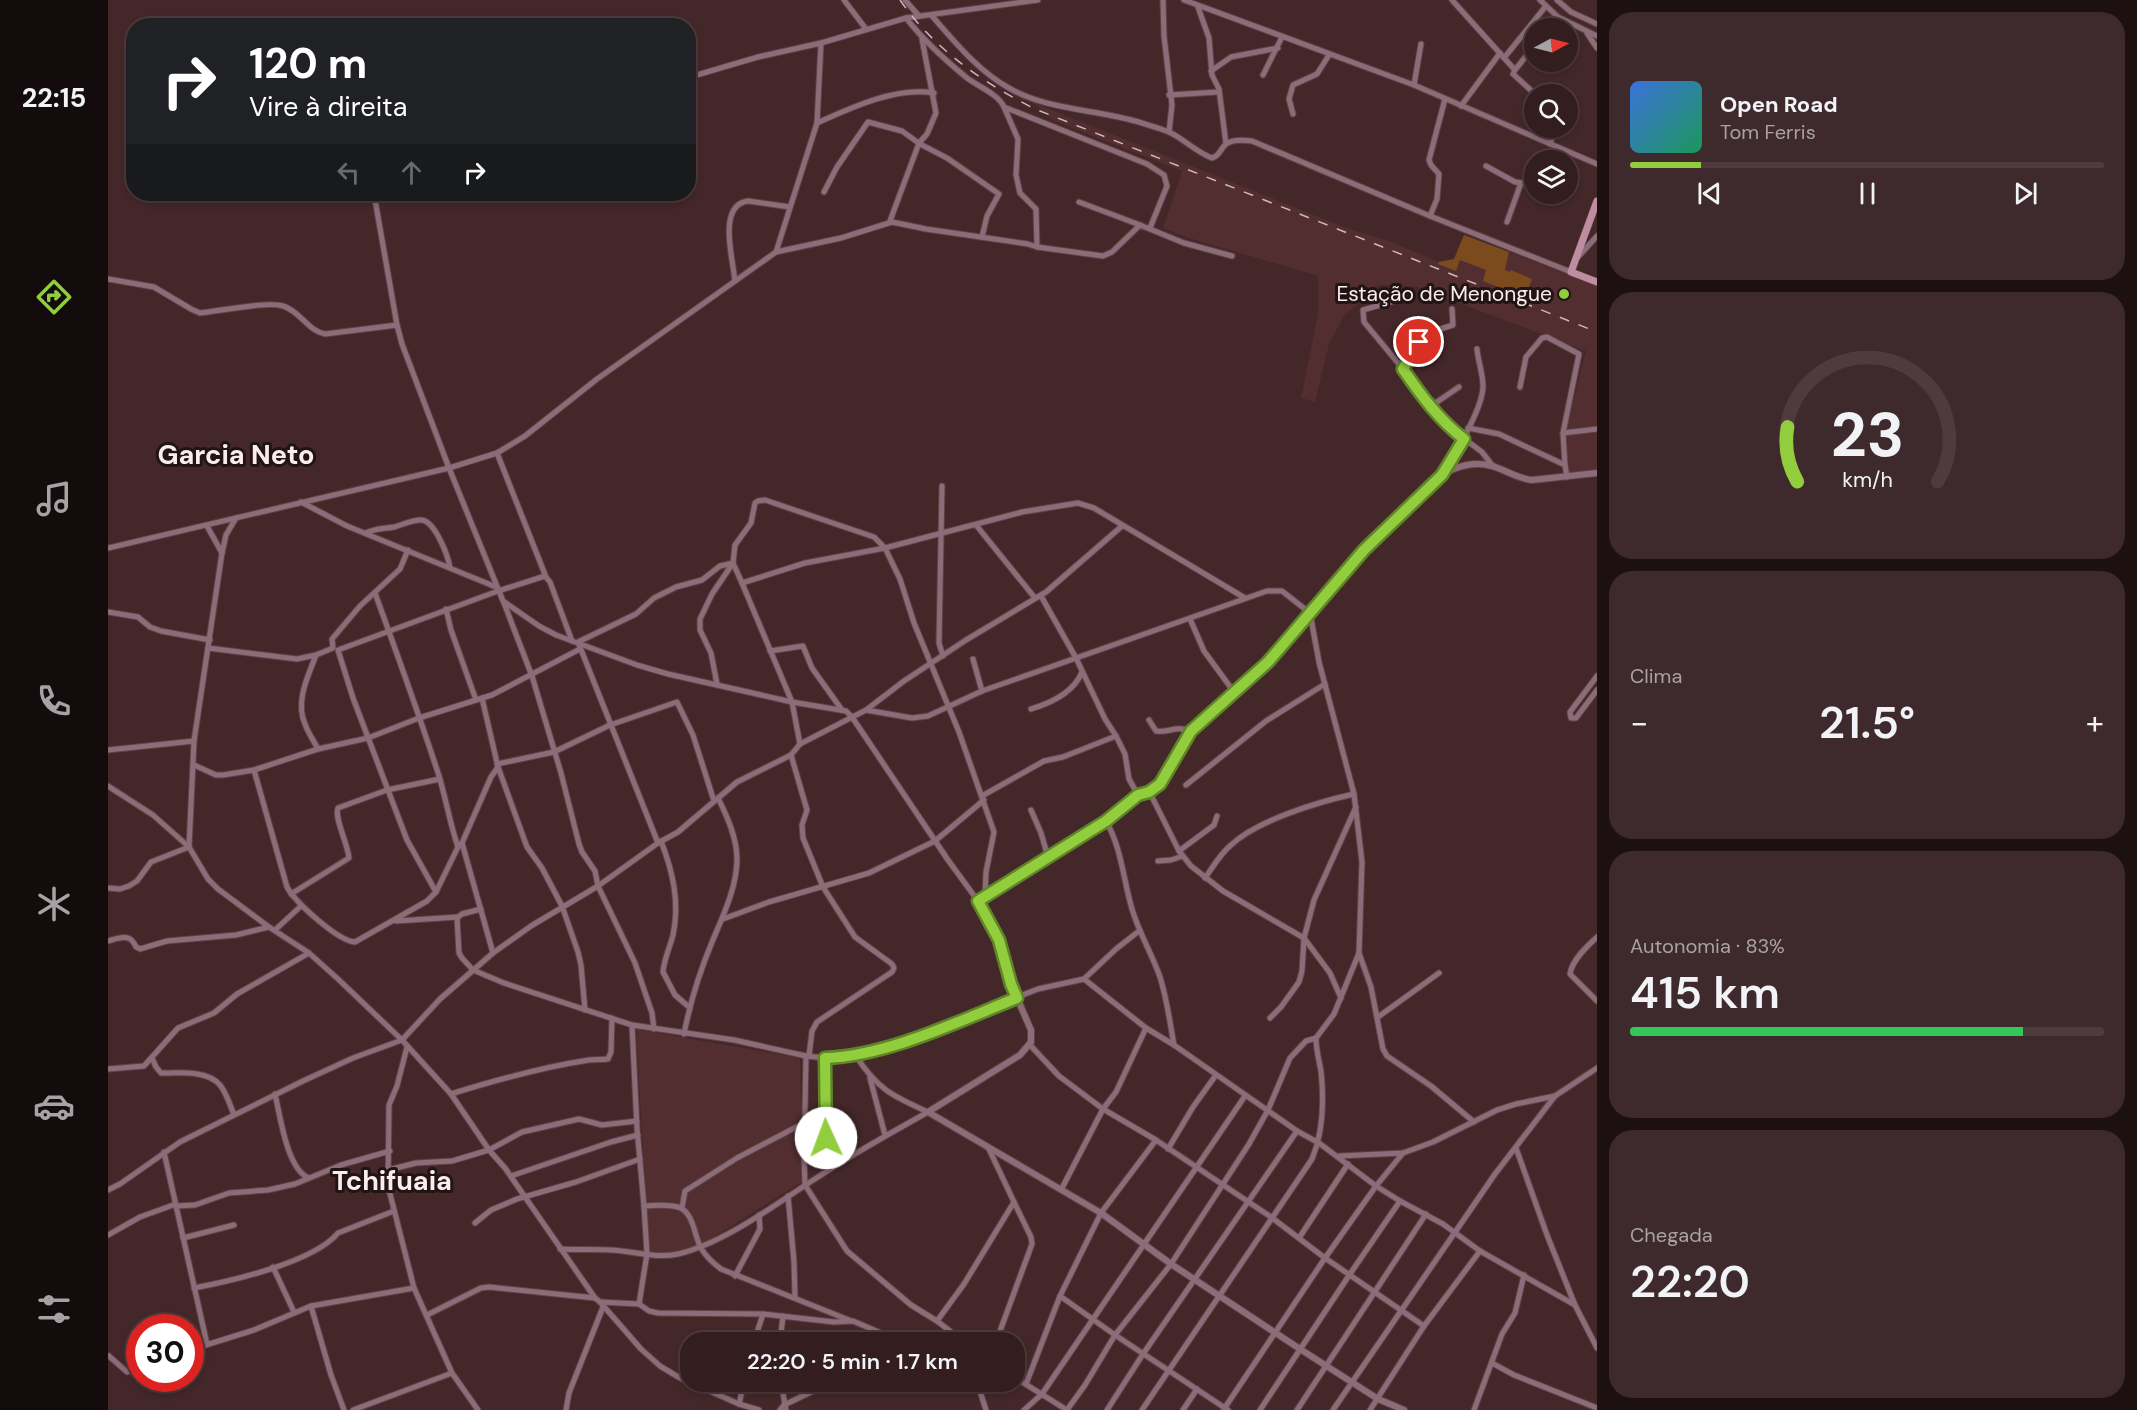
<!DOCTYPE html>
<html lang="pt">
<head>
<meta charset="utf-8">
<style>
  body { margin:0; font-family:"DM Sans",sans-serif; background:#3e2a2c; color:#f1f3f6; height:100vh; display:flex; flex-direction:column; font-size:22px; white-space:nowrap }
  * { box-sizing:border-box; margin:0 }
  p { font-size:20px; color:#a9a2a4 }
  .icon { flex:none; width:33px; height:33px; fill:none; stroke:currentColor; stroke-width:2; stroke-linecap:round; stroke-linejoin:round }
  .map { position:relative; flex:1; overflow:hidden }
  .side { display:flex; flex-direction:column; gap:12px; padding:12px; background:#1c1011; width:540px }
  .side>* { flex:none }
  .banner { position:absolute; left:18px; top:18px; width:570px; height:183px; border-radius:24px; box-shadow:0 3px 9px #0003,0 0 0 2px #4e3b3d; background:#202124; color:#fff; overflow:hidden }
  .needle { width:39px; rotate:83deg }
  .fabs { position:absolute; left:1416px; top:18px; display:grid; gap:12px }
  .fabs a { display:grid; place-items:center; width:54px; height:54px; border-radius:50%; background:#331d1f; box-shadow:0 3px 9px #0003,0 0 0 2px #4e3b3d; font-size:30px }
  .speed { position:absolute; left:18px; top:1314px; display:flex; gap:12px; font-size:30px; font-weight:700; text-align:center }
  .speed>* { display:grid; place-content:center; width:78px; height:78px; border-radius:50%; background:#331d1f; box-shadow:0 3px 9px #0003,0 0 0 2px #4e3b3d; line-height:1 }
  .speed .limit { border:9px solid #d22; background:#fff; color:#111 }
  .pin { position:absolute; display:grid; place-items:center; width:51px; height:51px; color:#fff; margin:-26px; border:3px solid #fff; border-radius:50%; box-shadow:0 2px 6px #0007 }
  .me { position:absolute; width:66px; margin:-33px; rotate:358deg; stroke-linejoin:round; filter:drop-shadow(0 0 4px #0008) }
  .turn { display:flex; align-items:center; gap:21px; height:126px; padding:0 24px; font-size:27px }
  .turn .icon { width:78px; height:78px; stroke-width:2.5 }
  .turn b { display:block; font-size:42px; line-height:51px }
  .lanes { display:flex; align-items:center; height:57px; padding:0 24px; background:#0003; justify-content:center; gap:30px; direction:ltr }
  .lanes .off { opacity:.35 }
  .big { font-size:45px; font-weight:600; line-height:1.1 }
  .side .tile { flex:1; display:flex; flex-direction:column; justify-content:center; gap:9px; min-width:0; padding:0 21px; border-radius:24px; background:#3e2a2c }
  .side .dial { align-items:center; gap:0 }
  .dial svg { height:156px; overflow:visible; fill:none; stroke:#4e3b3d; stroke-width:7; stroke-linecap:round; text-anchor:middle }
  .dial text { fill:#f1f3f6; stroke:none }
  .song { display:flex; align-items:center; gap:18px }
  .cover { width:72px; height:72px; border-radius:9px; background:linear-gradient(135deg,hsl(220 70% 55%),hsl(150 70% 35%)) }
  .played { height:6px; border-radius:3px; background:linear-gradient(90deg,#92cd3e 15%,#4e3b3d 15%) }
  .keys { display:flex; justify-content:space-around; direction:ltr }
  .heat { display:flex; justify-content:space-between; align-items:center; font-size:33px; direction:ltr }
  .charge { height:9px; border-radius:4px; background:linear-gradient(90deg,#34c759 83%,#4e3b3d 0) }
  .trip { position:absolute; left:572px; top:1332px; width:345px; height:60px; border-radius:24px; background:#331d1f; box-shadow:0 3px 9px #0003,0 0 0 2px #4e3b3d; font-weight:600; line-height:60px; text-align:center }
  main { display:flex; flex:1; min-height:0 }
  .tabs { display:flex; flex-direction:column; width:108px; justify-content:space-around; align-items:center; background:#140c0c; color:#a9a2a4 }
  .tabs .icon { width:42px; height:42px }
  .tabs .active { color:#92cd3e }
  .tabs b { font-size:27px; color:#f1f3f6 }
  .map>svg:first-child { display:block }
</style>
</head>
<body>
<main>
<nav class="tabs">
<b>22:15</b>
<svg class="icon active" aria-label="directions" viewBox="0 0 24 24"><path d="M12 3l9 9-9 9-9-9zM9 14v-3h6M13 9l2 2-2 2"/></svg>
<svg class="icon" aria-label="music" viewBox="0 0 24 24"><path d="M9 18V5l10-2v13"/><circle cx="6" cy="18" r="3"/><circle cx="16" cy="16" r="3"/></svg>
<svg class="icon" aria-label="phone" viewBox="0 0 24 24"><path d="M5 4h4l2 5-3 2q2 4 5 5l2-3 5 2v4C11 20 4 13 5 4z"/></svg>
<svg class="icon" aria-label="climate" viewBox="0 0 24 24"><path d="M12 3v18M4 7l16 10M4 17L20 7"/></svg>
<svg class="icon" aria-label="car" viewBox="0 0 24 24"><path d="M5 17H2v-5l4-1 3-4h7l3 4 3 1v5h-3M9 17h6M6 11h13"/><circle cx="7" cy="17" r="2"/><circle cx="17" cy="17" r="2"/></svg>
<svg class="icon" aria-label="filters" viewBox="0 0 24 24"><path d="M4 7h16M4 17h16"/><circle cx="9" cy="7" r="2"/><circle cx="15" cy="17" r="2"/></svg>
</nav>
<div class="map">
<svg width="1489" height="1410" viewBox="0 0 1489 1410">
  <rect width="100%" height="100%" fill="#442729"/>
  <g fill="#522e30">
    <path d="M926,103L1238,228L1281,241L1331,262L1346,259L1356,235L1489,286V470L1461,473L1458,430L1478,351L1309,287L1273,285L1266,287V290L1236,316L1221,344L1207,402L1193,398L1210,314V276L1081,238L1055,228L1074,171L944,120Z"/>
    <path d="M528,1029L692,1058L695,1181L598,1242L565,1254L541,1252Z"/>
  </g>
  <path fill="#7c4b1d" d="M1356,235L1401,252L1397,270L1402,272L1403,270L1424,279L1417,298L1375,281L1378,270L1352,260L1348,271L1330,264L1331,262L1346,259Z"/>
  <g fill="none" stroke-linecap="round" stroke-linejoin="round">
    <g stroke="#5e4344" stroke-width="7">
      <g id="minor">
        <path d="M736,0L758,29"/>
        <path d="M797,0L811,16"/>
        <path d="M1055,0L1056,36L1064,105L1061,132"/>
        <path d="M1076,0L1306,85L1489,164"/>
        <path d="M1344,0L1407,70L1405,74L1427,94"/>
        <path d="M1432,0L1450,17L1489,36"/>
        <path d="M1449,0L1463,12L1489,24"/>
        <path d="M1090,7L1101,38L1104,75L1111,89L1118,144"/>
        <path d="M824,16C847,42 870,71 901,88C940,111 991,109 1034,123C1043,126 1052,128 1061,132C1076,139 1088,152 1104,158C1112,156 1112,149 1118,144C1125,139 1137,140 1144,141L1322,216L1463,272"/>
        <path d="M798,18C816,41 837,60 859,78C871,87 890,94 896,107L1039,164L1056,175L1059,186L1042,228"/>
        <path d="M1441,28L1450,17"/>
        <path d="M1479,33L1489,48"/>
        <path d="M1396,58L1438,6"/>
        <path d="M1407,70L1426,46"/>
        <path d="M1103,71L1123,57L1170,48"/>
        <path d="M1155,75L1174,37"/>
        <path d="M582,77L650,57L713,43L798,18L930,0"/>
        <path d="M1306,85L1313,44"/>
        <path d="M1061,95L1110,92"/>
        <path d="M1353,106L1392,53"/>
        <path d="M896,107L910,139L908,175L912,193L928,209L929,247"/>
        <path d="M1185,114L1181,99L1185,85L1209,74L1221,55"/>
        <path d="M709,123C742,108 789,86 826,93"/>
        <path d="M1442,144L1448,128"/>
        <path d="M1448,160L1453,149"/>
        <path d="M1378,166L1407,182L1426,184"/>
        <path d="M716,192L729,167L760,122L794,131L812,144L839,158L891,194L879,216L874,237"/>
        <path d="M266,194L289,325L294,344L341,468L395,601L431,626L448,635L529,665L560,674L684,702L738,711L744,717L840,860L870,901"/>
        <path d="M971,202L1032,225"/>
        <path d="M1322,216L1329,199L1331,174L1323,165L1321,160L1337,99"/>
        <path d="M784,222L782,221L811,143L819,134L828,113L814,39"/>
        <path d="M1399,222L1413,183"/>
        <path d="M668,252L709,123L713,43"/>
        <path d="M1470,257L1489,236"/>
        <path d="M0,279L46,287L83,309L92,313C112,311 159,301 175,306C192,311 200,331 217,334L289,325"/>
        <path d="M627,281C625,259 609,205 640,201L682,207"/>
        <path d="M1283,302L1255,310L1256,322L1295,369L1323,406L1346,431L1374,452L1384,465"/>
        <path d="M1295,369L1311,342L1320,333L1345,325L1344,309"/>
        <path d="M1412,387L1418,357L1434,338L1439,337L1471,354L1455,433L1457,465"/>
        <path d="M1323,406L1351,387"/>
        <path d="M1360,428L1391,434L1457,465L1459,477"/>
        <path d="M1455,433L1489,429"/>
        <path d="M389,453L438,577"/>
        <path d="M1334,475C1346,455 1375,409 1375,386C1375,374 1370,361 1369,349"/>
        <path d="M834,486L831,643L835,656"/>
        <path d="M193,502L239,526L388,587"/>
        <path d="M868,525L927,598"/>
        <path d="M99,526L114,553"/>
        <path d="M258,533C268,528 275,529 286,527C294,525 306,519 314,520C327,522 340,555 342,568"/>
        <path d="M0,548L341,468L389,453L417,436L489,379L668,252L733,238L784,222L818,229L920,244L929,247L995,256L1004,252L1032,225L1076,243L1124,256"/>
        <path d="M634,583L625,563L627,545L643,523L647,503L650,501L657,500L766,537L777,548L792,579L806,623L851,732L886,832L878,872L877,896"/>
        <path d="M267,593C289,654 311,714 331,776C338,799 342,824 350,847"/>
        <path d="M933,596L968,658L997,719L1008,736L1017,754L1021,779L1030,795"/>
        <path d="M396,603L424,676L453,773L471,844L474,852L487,871L490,886L527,963L544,1013L546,1029"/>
        <path d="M338,609L343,630L368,700"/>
        <path d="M0,612L30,617L42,627L53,631L102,640"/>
        <path d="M1082,619L1096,651L1126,692"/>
        <path d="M100,648L189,659L208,655"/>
        <path d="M662,651L695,646L704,668L734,710"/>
        <path d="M865,659L874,691"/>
        <path d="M1489,676L1462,712L1463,718H1468L1489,690"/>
        <path d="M609,684L603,653L592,630V619L604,594L625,563"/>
        <path d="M374,698L390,767L419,847L434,868L454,906L470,952L473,965L477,1010"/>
        <path d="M923,709C943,703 966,692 974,672"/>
        <path d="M758,710L796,681L858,640L938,592L1014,526"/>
        <path d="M1041,720L1048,731C1063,733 1065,725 1084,731"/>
        <path d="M692,744L684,702L634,583L697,563L777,548L914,512L970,503L986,508L1137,598"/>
        <path d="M210,749C206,741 200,733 197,724C187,702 200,676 208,655L225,648L224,639L252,606L292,569L300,550"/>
        <path d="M0,750L86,741"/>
        <path d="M683,755L699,810L694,825L695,838L715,887L747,937L784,964L786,968L784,972L709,1022L704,1031L701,1056"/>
        <path d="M389,764L446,752L502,725L569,702L585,735L606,801"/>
        <path d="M86,765L108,775H115L146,770L210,749L260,738L311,718L384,695L472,649"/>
        <path d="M146,770L179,887C188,903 230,941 247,942L319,901L328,892L350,847L354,843L383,777L390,767"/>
        <path d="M1078,785L1158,721L1217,684"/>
        <path d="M0,786L45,815L81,847L100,879L110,889L161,927L201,953L230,979L294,1040L343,1094L381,1150L397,1168L487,1298L492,1302L533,1349L552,1366L572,1378L631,1404L651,1410"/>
        <path d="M1041,791L1071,851L1083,866L1115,891L1196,938L1222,973L1233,998"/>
        <path d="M874,796L936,761L955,757L1008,736"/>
        <path d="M923,810L933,833L940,857"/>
        <path d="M998,821C1014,849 1015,879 1024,909C1031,933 1044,954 1052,977C1059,999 1062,1023 1066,1045"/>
        <path d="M553,841C565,872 572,903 565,935C562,947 556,959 555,972L567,995L581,1007"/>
        <path d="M354,843L385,953"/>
        <path d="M550,843L470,642L528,614L546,598L568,587L594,580L612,566L625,563"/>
        <path d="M1071,851L1106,825L1109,816"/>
        <path d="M1050,861L1063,860L1075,856"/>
        <path d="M1097,878C1105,867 1112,854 1123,845C1150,820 1210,802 1246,794"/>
        <path d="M0,888L12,889L21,886L29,881L43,862L81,847L86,741L114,553L118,535L128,518"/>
        <path d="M328,892L299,840L245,698L230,650L390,591L437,576L442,582L464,641"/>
        <path d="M183,894L241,858C240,844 226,818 230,808L279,790L332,779"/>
        <path d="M373,909L354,914L349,918L351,953L354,958L365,970L396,983L524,1025L626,1040L698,1056L717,1058L748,1056L778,1048L930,989L976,979L1038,1028L1066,1045L1189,1131L1211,1143L1268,1186L1292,1201L1335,1224L1372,1251L1467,1305"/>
        <path d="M615,919L661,902L761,873L827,841L876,800"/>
        <path d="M288,921L350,917"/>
        <path d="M167,930L193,906"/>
        <path d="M1489,937C1479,946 1464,960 1462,974L1489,1001"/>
        <path d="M0,941C8,939 20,934 25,942C31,950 24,944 32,949L59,941L128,935L161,927"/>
        <path d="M1251,953L1263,987L1275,1049L1279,1056L1323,1086L1366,1122"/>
        <path d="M976,979L1008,949L1031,931"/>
        <path d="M1270,1017L1331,973"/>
        <path d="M1162,1018L1173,1007L1191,982L1194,971L1196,938L1206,900L1248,807"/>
        <path d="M524,1025L529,1128L536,1206L539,1254L531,1304"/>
        <path d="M576,1034C582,1003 592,971 604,942C615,916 629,887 629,859C629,838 619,816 610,798"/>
        <path d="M922,1045L951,1076L995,1109L1048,1140L1163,1217L1217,1258L1316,1326"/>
        <path d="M299,1047L289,1086L281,1105L280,1186L306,1288L344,1373L370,1410"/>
        <path d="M698,1056L696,1158L697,1185L739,1251L803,1305L829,1321L856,1342"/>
        <path d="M748,1056C770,1090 785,1096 820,1112"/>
        <path d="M44,1058L48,1067L53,1073C71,1073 100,1070 112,1085C119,1094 122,1105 126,1115"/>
        <path d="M717,1058L718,1138L721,1149L731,1163"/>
        <path d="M0,1069L36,1066L70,1028L106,1013L129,994L201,953"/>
        <path d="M762,1078L777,1135"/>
        <path d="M167,1094C172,1115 179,1170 201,1178"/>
        <path d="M343,1094C388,1080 435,1067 481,1060C488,1059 494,1060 500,1059L503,1052L504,1018"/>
        <path d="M1048,1140L993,1213L952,1296L1007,1335L1120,1410"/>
        <path d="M880,1147L906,1202"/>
        <path d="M1408,1148L1439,1235L1467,1305L1489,1348"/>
        <path d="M1060,1149L1085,1107L1108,1075"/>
        <path d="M56,1152L99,1344"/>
        <path d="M1231,1156L1295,1153L1325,1142L1389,1110L1408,1104L1447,1096"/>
        <path d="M280,1170L308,1163L344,1161L381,1150L414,1132L471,1119L494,1125L529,1121"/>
        <path d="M403,1176L503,1142L530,1135"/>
        <path d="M0,1190L12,1184L72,1142L195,1081L245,1058L294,1040L332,999L385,953L423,926L490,886L550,843L570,832L629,782L683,755L692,744L758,710L804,718L820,716L874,691L1159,591H1174L1202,613L1211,662L1246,794L1254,862L1251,953L1226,1014L1208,1038C1208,1050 1211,1060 1213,1071C1216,1099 1215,1133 1204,1159L1034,1410"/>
        <path d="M953,1190L995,1109L1008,1092L1038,1028"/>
        <path d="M680,1196L686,1262L687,1297"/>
        <path d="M68,1206L87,1205L121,1193L160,1190L187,1184L233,1165L282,1151"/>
        <path d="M536,1206C547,1205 560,1204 570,1207C586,1212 586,1236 593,1248C598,1257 605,1263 613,1269L741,1320"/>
        <path d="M574,1208L577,1191L629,1158L696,1123"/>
        <path d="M367,1223L383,1210L409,1199L468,1182L532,1159"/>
        <path d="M0,1235L32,1217L68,1204"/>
        <path d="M75,1238L126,1225"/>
        <path d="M1191,1238L1240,1164"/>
        <path d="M452,1249C469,1250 486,1249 503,1250C526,1251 547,1259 570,1254C617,1243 669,1203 710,1177C746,1153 783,1133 820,1112"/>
        <path d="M165,1267L186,1312"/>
        <path d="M627,1276L652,1229L651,1215"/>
        <path d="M86,1288C124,1281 206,1262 230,1233L286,1211"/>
        <path d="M492,1302L531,1304L541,1311L550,1313L655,1314L726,1322L745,1321L794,1342"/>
        <path d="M203,1306L223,1375L236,1410"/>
        <path d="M319,1315L373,1288L381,1287L487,1298"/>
        <path d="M829,1321L856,1284L906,1202L923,1237L924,1244L888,1342"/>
        <path d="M646,1342L655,1314"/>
        <path d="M672,1342L675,1316"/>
        <path d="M82,1350L146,1330L203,1306L306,1288"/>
        <path d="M1,1356L19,1372L32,1369"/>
        <path d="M1384,1363L1406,1375L1489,1408"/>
        <path d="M906,1377L959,1410"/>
        <path d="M673,1382L678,1410"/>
        <path d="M869,1382L878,1410"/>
        <path d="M918,1384L952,1296"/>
        <path d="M631,1404L636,1382"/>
        <path d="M1116,1409L1217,1258L1268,1186L1295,1153"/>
        <path d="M245,1410L344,1373"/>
        <path d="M458,1410L461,1393L495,1307"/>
        <path d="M672,1410L676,1405L724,1382"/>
        <path d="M916,1410L934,1394L1137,1096"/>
        <path d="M959,1410L977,1385L1007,1335L1063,1264L1141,1144L1160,1110L1182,1058L1198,1041L1208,1038"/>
        <path d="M999,1410L1035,1354L1189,1131"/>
        <path d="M1075,1410L1089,1389"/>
        <path d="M1152,1410L1242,1274L1292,1201"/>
        <path d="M1189,1410L1318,1214"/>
        <path d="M1225,1410L1387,1174L1447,1096L1489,1068"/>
        <path d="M1262,1410L1316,1326L1372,1251"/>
        <path d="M1366,1410L1394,1334L1407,1313L1416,1275"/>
      </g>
    </g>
    <g stroke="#5e4344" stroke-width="8">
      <path id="tertiary" d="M1296,1410L1270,1399L1192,1349L1063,1264L993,1213L820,1112L912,1055L923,1042V1030L903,984L895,951L870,901L998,821L1030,795L1041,791L1052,784L1084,731L1160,662L1256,550L1334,475C1348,466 1367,461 1384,466C1398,470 1410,479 1424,480L1489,473"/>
    </g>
    <g stroke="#5e4344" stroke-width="8">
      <path id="secondary" d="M1489,201L1463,272L1489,282"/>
    </g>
    <use href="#minor" stroke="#8c6c79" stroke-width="5"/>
    <use href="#tertiary" stroke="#8c6c79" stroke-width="6"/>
    <use href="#secondary" stroke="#bf8da1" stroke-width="7"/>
    <path stroke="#ccb9ba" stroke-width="1.5" stroke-dasharray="10 10" stroke-linecap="butt" d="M792,0C825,48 875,83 927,109L1489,332"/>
  </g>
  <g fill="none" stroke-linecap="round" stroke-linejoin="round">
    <g stroke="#5f8528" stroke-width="15">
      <path id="route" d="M718,1138L717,1058C779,1056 851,1021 909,998L903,984L891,940L870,901L998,821L1030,795L1041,792L1052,784L1083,731L1160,662L1256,550L1334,475L1356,439C1331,420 1312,394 1295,369L1311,342"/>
    </g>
    <use href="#route" stroke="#92cd3e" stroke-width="10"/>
  </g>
  <circle fill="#92cd3e" stroke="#211415" stroke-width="2" cx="1456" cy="294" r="6"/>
  <g text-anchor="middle" stroke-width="6" stroke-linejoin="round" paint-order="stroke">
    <g font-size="21" fill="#fceced" stroke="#211415" text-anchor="end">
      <text x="1444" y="301">Estação de Menongue</text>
    </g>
    <g font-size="27" font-weight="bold" fill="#fceced" stroke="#211415">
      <text x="128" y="464">Garcia Neto</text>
      <text x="284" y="1190">Tchifuaia</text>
    </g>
  </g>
</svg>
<div class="fabs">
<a><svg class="needle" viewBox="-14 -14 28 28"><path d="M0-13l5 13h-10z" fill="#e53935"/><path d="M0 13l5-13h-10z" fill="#a9a2a4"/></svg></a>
<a><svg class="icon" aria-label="search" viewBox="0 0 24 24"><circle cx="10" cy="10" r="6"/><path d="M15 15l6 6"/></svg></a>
<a><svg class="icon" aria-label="layers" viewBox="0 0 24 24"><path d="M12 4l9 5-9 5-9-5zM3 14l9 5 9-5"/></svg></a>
</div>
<div class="speed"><div class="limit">30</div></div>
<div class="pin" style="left:1311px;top:342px;background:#d93025"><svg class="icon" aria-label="arrive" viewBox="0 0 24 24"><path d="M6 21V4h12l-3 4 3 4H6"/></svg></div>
<svg class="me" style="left:718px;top:1138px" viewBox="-20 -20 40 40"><circle r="19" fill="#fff"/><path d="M0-13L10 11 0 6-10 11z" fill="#92cd3e"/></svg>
<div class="trip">22:20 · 5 min · 1.7 km</div>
<div class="banner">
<div class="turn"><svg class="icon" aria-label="right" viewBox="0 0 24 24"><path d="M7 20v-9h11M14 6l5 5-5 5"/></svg><div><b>120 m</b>Vire à direita</div></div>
<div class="lanes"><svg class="icon off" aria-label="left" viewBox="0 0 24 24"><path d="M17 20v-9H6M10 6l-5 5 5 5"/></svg><svg class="icon off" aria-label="ahead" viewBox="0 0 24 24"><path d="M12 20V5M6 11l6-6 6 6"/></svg><svg class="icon" aria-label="right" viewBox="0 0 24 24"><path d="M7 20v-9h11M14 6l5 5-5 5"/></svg></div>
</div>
</div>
<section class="side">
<div class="tile">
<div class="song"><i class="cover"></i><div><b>Open Road</b><p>Tom Ferris</p></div></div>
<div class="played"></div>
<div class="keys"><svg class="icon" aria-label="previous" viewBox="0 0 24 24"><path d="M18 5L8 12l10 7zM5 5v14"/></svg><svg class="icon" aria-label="pause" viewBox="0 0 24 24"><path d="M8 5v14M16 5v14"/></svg><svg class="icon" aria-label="next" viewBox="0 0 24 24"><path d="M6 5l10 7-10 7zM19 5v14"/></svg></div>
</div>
<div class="tile dial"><svg viewBox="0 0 100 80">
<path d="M14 69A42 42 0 1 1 86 69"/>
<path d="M14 69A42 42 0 0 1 9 41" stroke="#92cd3e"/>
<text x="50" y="56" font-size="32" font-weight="700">23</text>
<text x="50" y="72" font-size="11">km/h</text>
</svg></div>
<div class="tile"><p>Clima</p>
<div class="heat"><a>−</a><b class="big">21.5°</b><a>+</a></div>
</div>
<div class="tile"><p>Autonomia · 83%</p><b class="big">415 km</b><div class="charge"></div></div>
<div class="tile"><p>Chegada</p><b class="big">22:20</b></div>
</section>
</main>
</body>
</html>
